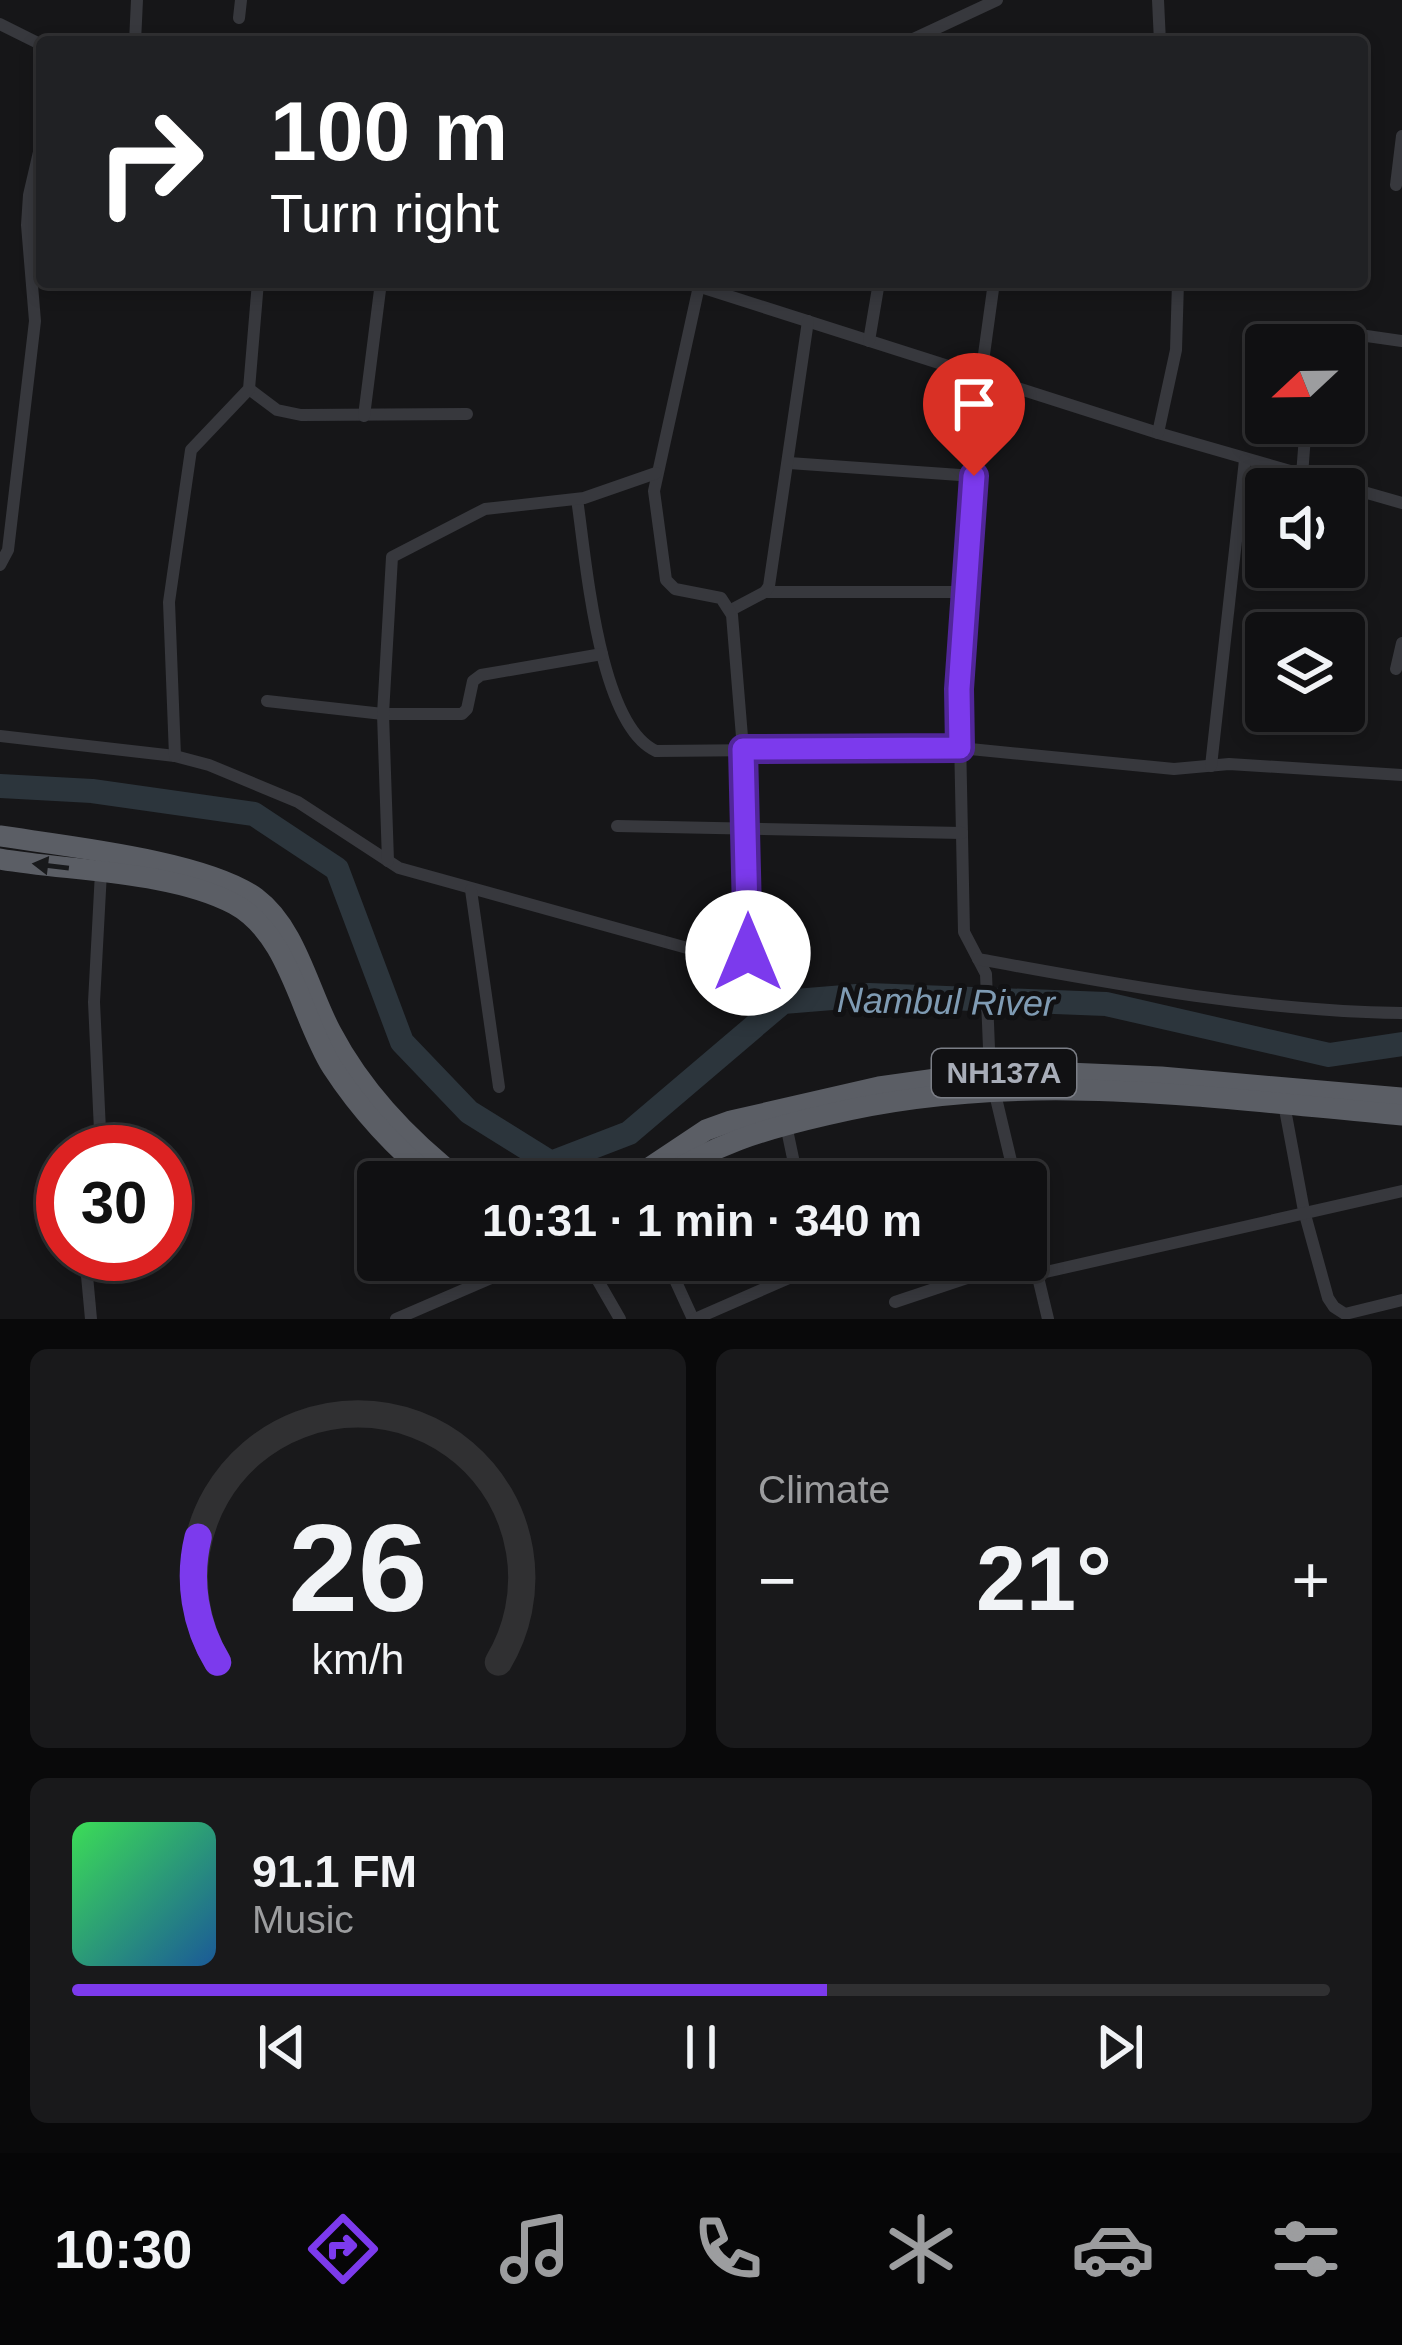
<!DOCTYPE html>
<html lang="en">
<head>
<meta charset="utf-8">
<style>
  body { margin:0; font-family:Helvetica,sans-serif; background:#19191b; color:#f1f3f6; height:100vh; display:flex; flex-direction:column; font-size:45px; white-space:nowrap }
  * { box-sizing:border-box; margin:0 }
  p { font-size:39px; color:#9c9d9f }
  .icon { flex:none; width:66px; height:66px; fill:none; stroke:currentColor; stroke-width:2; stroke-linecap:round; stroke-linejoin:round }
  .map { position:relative; height:1319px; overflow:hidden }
  .drawer { display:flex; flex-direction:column; gap:30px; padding:30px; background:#09090a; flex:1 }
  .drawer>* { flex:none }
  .hud { position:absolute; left:36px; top:36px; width:1332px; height:252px; border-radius:12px; box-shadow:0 6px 18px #0003,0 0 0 3px #303032; background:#202124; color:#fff; overflow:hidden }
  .needle { width:78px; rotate:248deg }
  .fabs { position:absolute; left:1245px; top:324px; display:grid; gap:24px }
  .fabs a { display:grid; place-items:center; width:120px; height:120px; border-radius:12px; background:#101012; box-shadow:0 6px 18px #0003,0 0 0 3px #303032; font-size:60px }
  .speed { position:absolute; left:36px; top:1125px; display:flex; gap:24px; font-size:60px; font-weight:700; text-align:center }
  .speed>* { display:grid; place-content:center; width:156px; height:156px; border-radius:50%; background:#101012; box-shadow:0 6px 18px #0003,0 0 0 3px #303032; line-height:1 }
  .speed .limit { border:18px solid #d22; background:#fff; color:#111 }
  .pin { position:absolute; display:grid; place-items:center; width:102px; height:102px; color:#fff; margin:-123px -51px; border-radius:50% 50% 50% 0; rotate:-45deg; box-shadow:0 0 12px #0007 }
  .pin .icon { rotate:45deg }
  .me { position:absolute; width:132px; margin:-66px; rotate:0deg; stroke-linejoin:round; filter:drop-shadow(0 0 9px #0008) }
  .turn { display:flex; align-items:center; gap:42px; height:252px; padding:0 36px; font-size:54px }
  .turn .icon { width:156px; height:156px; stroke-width:2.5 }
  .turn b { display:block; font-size:84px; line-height:102px }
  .big { font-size:90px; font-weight:600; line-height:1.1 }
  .drawer .widget { flex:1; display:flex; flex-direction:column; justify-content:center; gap:18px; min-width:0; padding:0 42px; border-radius:18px; background:#19191b }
  .drawer .dial { align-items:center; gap:0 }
  .dial svg { height:312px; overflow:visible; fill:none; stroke:#303032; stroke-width:7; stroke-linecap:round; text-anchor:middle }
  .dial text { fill:#f1f3f6; stroke:none }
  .song { display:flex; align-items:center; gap:36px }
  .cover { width:144px; height:144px; border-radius:18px; background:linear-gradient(135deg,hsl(130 70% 55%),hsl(210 70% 35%)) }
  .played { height:12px; border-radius:6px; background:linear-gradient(90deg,#7c3aed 60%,#303032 60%) }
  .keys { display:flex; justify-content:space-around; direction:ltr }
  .heat { display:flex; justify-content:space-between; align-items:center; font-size:66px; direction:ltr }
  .drawer .tiles { flex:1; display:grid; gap:30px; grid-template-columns:1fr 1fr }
  .widget:last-child { grid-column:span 2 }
  .trip { position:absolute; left:357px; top:1161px; width:690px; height:120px; border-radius:12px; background:#101012; box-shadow:0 6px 18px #0003,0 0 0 3px #303032; font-weight:600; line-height:120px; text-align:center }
  .dock { display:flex; height:192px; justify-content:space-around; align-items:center; background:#060607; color:#9c9d9f }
  .dock .icon { width:84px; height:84px }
  .dock .on { color:#7c3aed }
  .dock b { font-size:54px; color:#f1f3f6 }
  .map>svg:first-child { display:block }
</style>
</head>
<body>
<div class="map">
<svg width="1402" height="1319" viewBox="0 0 1402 1319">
  <rect width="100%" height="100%" fill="#161618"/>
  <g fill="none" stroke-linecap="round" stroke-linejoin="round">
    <path stroke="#2c353c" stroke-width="24" d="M0,786L92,791L254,814L337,869L402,1042L469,1112L551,1163L629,1133L783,1002L869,995L1106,1004L1329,1055L1402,1044"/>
    <g stroke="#37383d" stroke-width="12">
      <path d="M1158,0L1160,42"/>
      <path d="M239,18L241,0"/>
      <path d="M0,24L42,45"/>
      <path d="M135,42L137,0"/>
      <path d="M907,42L997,0"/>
      <path d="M1396,185L1402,136"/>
      <path d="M685,282L1158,433L1402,503"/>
      <path d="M994,282L981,376L959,689L964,932L986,974L990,1073L1016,1182"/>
      <path d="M869,341L879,282"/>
      <path d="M1313,345L1318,333L1325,330L1402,341"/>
      <path d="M249,389L277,410L301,415L467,414"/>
      <path d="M364,416L381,282"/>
      <path d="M1158,433L1176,350L1178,282"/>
      <path d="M789,463L974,476"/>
      <path d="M1302,475L1306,423"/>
      <path d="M577,499C586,558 598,725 656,751L960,748L1174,769L1229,764L1402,775"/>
      <path d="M0,565L8,550L35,321L27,225L29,195L42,139"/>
      <path d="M765,592H966"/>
      <path d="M731,610L765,592L769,586L808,321"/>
      <path d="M1396,669L1402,643"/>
      <path d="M267,701L383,714H462L467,709L473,681L481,675L602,654"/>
      <path d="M0,736L175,756L209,765L298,802L399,868L734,961L743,958L749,948L743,749L732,615L721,598L675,589L666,580L654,491L699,286"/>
      <path d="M175,756L169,602L191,450L249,389L258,282"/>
      <path d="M1211,766L1245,460"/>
      <path d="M617,826L962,833"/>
      <path d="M388,861L383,714L392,557L485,509L584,498L656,473"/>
      <path d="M101,872L94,1002L101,1152"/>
      <path d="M471,890L499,1087"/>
      <path d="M978,959C1120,985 1258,1011 1402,1013"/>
      <path d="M1284,1104L1304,1211L1328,1298L1334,1307L1345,1314L1402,1300"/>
      <path d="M786,1125L798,1182"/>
      <path d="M1026,1227L1048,1319"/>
      <path d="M85,1254L91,1319"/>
      <path d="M586,1260L620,1319"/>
      <path d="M666,1260L693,1319"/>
      <path d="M1037,1274L1402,1191"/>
      <path d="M895,1302L1021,1260"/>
      <path d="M396,1319L505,1272L516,1260"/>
      <path d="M695,1319L805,1271L815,1260"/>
    </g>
    <g stroke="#5b5e65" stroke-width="21">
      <path d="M0,836C65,846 206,861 256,898C296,928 308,989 331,1032C362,1091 411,1142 463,1182"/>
      <path d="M0,859C70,871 172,871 234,904C290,934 300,1016 332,1067C360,1110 397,1150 437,1182"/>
      <path d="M628,1182L706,1130L731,1121L879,1087L965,1075L1044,1072L1161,1077L1402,1098"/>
      <path d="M657,1182C714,1144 761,1130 826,1115C1019,1068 1208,1098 1402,1115"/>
    </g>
  </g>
  <defs><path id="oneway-solid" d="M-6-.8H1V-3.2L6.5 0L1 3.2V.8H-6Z" transform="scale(3)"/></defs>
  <use fill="#18191b" href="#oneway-solid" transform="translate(51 866) rotate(-173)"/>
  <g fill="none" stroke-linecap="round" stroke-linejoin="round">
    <g stroke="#51269a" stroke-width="30">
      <path id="route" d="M748,953L743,749L960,748L959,689L974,476"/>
    </g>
    <use href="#route" stroke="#7c3aed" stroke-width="21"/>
  </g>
  <g text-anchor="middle" stroke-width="10" stroke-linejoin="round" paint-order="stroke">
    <rect fill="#111113" stroke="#7b7e86" stroke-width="3" x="932" y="1049" width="144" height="48" rx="9"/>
    <g font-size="30" font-weight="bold" fill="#a8adb8">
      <text x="1004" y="1083">NH137A</text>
    </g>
    <g font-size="36" font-style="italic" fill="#7f9bb3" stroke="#111113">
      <text transform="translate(946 1001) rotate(1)" y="13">Nambul River</text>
    </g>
  </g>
</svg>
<div class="fabs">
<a><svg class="needle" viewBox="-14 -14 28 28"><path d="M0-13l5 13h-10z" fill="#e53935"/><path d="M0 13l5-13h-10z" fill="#9c9d9f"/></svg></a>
<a><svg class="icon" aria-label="sound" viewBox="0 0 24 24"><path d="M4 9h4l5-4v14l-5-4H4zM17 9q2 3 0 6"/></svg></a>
<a><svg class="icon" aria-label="layers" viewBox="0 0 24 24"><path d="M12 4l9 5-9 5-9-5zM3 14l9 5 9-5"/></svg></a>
</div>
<div class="speed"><div class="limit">30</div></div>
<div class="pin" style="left:974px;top:476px;background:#d93025"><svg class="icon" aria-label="arrive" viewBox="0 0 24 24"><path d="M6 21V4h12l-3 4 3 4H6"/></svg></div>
<svg class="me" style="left:748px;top:953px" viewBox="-20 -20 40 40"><circle r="19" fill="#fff"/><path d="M0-13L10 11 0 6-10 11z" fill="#7c3aed"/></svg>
<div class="trip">10:31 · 1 min · 340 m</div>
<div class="hud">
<div class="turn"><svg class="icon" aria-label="right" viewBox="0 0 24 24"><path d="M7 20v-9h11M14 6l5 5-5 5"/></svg><div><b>100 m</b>Turn right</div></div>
</div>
</div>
<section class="drawer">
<div class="tiles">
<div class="widget dial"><svg viewBox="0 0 100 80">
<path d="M14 69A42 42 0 1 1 86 69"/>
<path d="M14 69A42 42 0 0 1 9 37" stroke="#7c3aed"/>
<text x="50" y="56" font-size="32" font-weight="700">26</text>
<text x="50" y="72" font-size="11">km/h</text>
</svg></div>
<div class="widget"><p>Climate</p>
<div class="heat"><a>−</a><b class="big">21°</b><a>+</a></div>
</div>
<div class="widget">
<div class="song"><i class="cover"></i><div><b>91.1 FM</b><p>Music</p></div></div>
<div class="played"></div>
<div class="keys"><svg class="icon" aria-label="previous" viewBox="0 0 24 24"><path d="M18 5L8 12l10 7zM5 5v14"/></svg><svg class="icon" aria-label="pause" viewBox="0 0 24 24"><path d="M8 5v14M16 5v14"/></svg><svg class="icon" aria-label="next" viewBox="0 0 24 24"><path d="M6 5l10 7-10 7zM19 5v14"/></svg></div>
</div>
</div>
</section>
<nav class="dock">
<b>10:30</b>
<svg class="icon on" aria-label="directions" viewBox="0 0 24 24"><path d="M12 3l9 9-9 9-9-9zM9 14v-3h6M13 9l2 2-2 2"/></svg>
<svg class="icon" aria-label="music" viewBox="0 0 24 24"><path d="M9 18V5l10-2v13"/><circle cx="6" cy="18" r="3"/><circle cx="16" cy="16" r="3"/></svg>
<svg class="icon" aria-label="phone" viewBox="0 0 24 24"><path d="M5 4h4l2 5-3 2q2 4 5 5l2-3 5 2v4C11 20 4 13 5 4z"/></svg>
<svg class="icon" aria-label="climate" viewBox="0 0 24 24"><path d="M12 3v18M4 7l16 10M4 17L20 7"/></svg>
<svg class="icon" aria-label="car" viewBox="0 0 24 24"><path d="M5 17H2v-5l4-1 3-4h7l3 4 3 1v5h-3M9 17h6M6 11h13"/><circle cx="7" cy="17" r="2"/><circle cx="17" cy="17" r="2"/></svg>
<svg class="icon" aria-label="filters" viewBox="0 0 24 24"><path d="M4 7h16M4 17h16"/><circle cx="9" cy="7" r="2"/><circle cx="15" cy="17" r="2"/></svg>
</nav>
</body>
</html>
